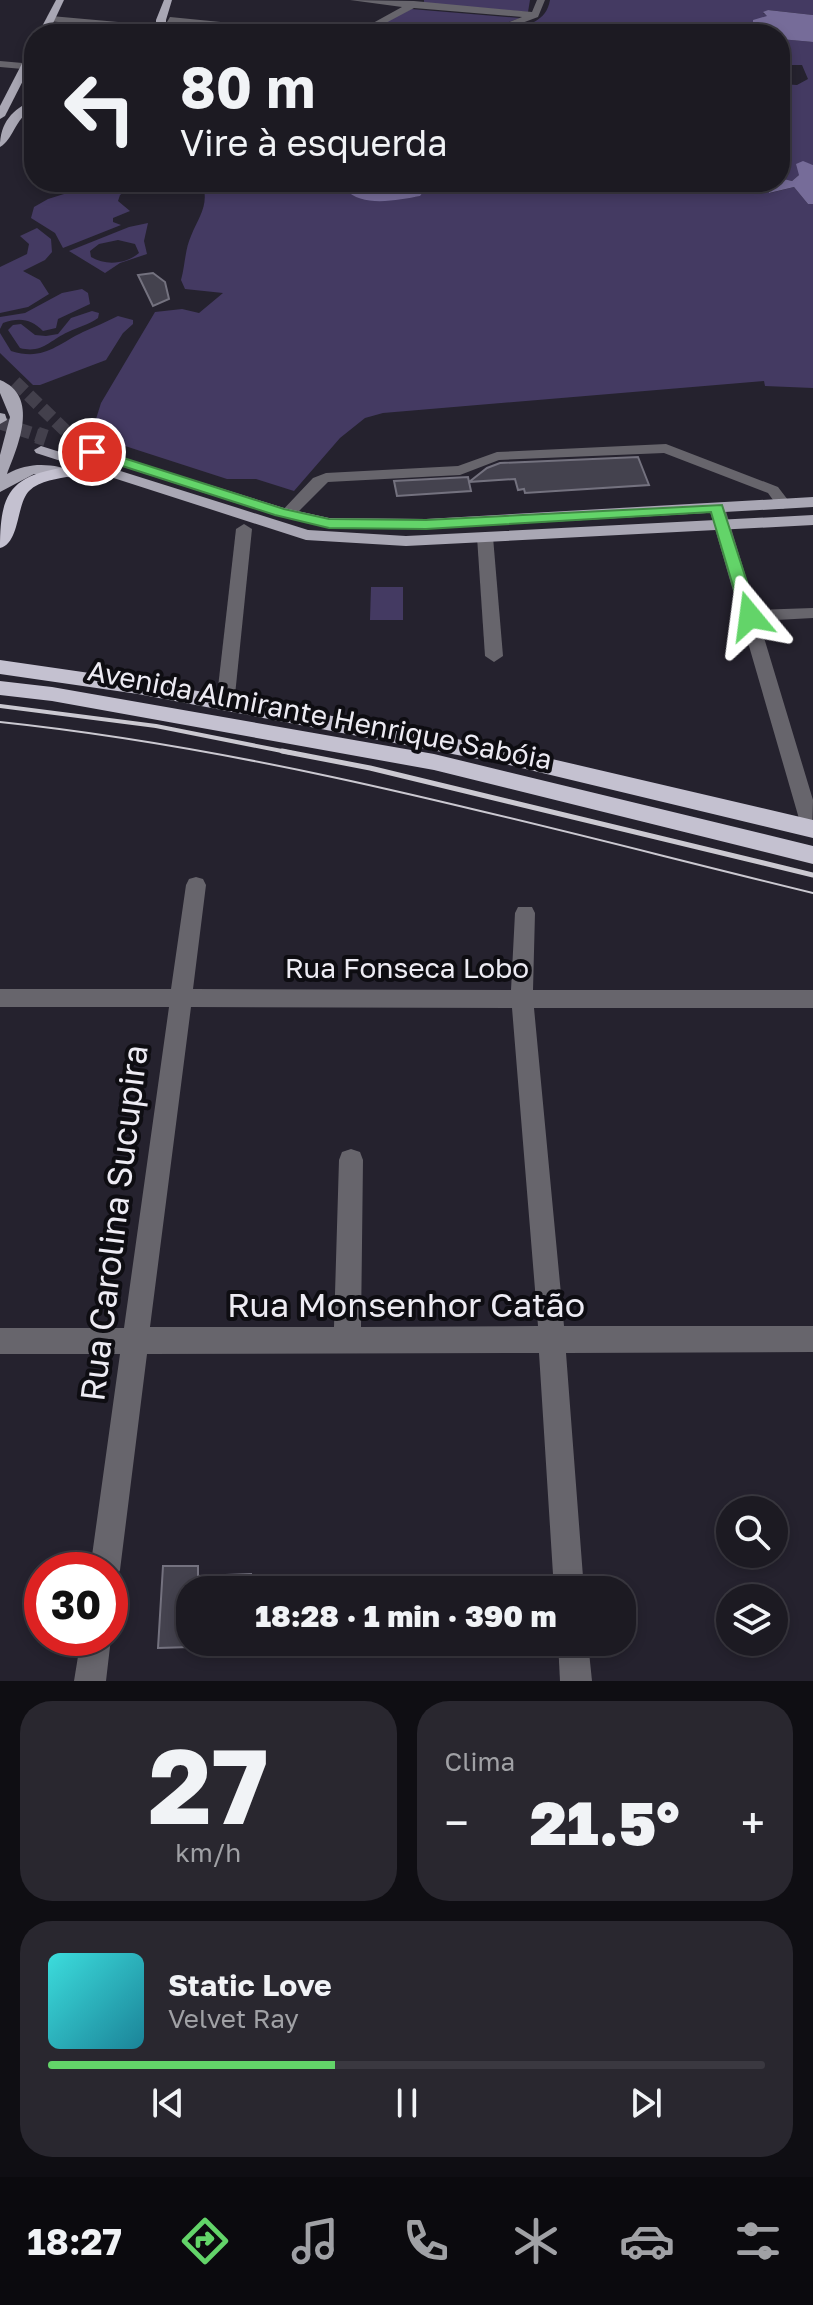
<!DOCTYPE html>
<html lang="pt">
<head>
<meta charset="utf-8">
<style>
  body { margin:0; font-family:"Golos Text",sans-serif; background:#29272f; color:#f1f3f6; height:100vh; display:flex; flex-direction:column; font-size:30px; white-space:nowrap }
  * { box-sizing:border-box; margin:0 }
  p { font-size:26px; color:#a0a1a5 }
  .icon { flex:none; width:44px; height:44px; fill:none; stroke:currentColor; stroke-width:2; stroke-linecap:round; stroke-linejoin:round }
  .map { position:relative; height:1681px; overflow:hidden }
  .details { display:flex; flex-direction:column; gap:20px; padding:20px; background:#0f0e13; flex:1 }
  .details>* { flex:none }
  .banner { position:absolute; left:24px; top:24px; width:766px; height:168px; border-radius:32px; box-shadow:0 4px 12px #0003,0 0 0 2px #3a3840; background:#1c1a22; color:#f1f3f6; overflow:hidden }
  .buttons { position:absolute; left:716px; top:1496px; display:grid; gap:16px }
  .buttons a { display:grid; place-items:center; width:72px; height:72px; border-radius:50%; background:#1c1a22; box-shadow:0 4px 12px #0003,0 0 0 2px #3a3840; font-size:40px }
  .speed { position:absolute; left:24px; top:1552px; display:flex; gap:16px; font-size:40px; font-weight:700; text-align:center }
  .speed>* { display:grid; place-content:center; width:104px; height:104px; border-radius:50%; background:#1c1a22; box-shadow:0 4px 12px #0003,0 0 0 2px #3a3840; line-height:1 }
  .speed .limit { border:12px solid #d22; background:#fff; color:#111 }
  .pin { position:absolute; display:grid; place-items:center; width:68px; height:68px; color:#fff; margin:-34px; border:4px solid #fff; border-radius:50%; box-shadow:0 2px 8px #0007 }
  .me { position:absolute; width:88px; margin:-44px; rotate:344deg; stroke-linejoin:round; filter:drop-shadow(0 0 6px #0008) }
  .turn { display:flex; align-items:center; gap:28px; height:168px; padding:0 24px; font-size:36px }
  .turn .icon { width:104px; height:104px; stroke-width:2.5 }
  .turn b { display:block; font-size:56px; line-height:68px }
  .big { font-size:60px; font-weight:800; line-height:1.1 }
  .details .tile { flex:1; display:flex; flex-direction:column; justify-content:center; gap:12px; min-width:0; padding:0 28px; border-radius:32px; background:#29272f }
  .details .dial { align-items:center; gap:0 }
  .dial b { font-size:104px; line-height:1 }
  .song { display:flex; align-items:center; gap:24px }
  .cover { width:96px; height:96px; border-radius:12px; background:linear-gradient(135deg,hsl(180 70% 55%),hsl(190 70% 35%)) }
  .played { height:8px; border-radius:4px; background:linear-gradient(90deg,#63d469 40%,#3a3840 40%) }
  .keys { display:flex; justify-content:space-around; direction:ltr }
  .heat { display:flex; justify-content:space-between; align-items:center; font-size:44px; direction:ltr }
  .details .tiles { flex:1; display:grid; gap:20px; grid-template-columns:1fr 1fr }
  .tile:last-child { grid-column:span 2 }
  .trip { position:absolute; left:176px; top:1576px; width:460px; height:80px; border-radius:32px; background:#1c1a22; box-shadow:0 4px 12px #0003,0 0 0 2px #3a3840; font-weight:800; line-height:80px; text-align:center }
  .tabs { display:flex; height:128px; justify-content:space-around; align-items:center; background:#0b0a0e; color:#a0a1a5 }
  .tabs .icon { width:56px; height:56px }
  .tabs .current { color:#63d469 }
  .tabs b { font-size:36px; color:#f1f3f6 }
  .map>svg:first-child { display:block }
</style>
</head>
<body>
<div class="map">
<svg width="813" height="1681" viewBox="0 0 813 1681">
  <rect width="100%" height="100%" fill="#25222e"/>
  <g fill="#443a62" fill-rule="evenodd">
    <path d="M424,0H530L528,12L424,3Z"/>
    <path d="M550,0H813V15L768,10L763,13L768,16L753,34H499C521,26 546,25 550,0Z"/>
    <path d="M411,9L520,18L475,34H362Z"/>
    <path d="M780,39L813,42V165L803,162L799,175L792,181L780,178V84L797,85L808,79L802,65H780Z"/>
    <path d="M119,182H130L133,186L120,195L118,201L130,211L113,218V222L121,225L63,248L55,233L31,218L34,207L48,199L80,189Z"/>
    <path d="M202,182H352L347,185L368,200L420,196L417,182H381H770V193L794,187L808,204H813V388L765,386L764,381L383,413L365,418L340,438L294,491L256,479H227L91,435L101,403L155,312L182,309L199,313L223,293L185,289L181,280C185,266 185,249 191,236C199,216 210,205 202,182Z"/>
    <path d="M148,223L144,241L147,254L120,263L105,273L69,251L129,227ZM118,240L135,244L139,253C126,264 106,266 91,257L90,251L99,244Z"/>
    <path d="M37,228L51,239L52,252L45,260L23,271L40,280L49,294L28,307L0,313V267L27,254L29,244L20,236Z"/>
    <path d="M82,289L88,293L90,304L58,319L56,328L43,331C31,319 20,317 3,323L0,329V317L25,313L62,293Z"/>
    <path d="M92,311L99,313L98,318C88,325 78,327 68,332C50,340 42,354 20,348L8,330L13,325L21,324L35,335L46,336L58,334L71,318Z"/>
    <path d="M118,316L133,320V324L123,333L106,360L40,385H33L0,353V333L11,351C44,361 56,345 83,332C94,327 106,322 118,316Z"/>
    <path d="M371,587H403V620H370Z"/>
  </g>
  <g fill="#766c99">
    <path d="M768,10L813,15V42L780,39V34H753L758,30L753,25V20L767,16L763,12Z"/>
    <path d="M803,161L813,165V204H808L794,187L769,193L770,182H780V178L792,181L799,175L796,164Z"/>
    <path d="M352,182H417L426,188L420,196C398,200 362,208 345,189Z"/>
  </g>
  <g fill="#44424e" stroke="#74727f" stroke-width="2">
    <path d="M153,273L165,282L169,299L153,306L138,275Z"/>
    <path d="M638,457L649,485L525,493L524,489L518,490L515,479L469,482L471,491L397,496L394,481L468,477L469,482L487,468L500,463Z"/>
    <path d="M163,1566H198V1576L251,1574L250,1590H190V1647L158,1648Z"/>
  </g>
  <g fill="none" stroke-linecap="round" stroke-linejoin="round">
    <g stroke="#43404c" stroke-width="13" stroke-dasharray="13 6" stroke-linecap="butt">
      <path d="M15,382L72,437"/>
      <path d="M0,423L43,437"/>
    </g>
    <g stroke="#43404c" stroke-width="17" stroke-dasharray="17 8" stroke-linecap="butt">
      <path d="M37,435L46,438"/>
      <path d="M70,435L77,442"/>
    </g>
    <g fill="#67656c" fill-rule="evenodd">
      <path d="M350,0L414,1L532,12L537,0H545L538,17L493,34H479L522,17L414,8L365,34H353L402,7Z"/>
      <path d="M51,16L163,26L168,29L163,32L48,21Z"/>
      <path d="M170,17L313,31L318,34H285L167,22Z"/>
      <path d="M0,61L34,64V70L0,67Z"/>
      <path d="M666,444L778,487L791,504L783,509L778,507L768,493L664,453L499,460L460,475L328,482L293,517H281L279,514L313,478L326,473L458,466L497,452Z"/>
      <path d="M717,503L725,508L756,610L813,608V618L759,621L813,800L812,836L805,834L802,829L709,508Z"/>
      <path d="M244,524L252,529L234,705L225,711L216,705L236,529Z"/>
      <path d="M485,532L493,537L503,656L494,662L485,656L477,537Z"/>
      <path d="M196,877L203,879L206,885L193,989L511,990L515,913L518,907H532L535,913L533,990H813V1008H534L564,1326H813V1352L566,1353L584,1590H554L539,1353L147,1354L120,1570L115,1580L110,1583V1570H90L120,1354H0V1328H124L169,1007H0V989H171L186,885L189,879ZM191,1007L512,1008L538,1326L361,1327L363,1160L360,1152L351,1149L342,1152L339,1160L334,1327H150Z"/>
      <path d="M110,1635L111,1638L106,1681H74L81,1638H110Z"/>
      <path d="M558,1642H588L592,1681H560Z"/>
    </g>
    <g fill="#a9a7b4" fill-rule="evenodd">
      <path d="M56,0H64L48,34H38Z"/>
      <path d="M164,0H172L166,20V34H156V20Z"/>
      <path d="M34,47V59L5,116L0,119V106L29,50Z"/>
      <path d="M34,100V107C13,121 14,139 0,147C0,123 12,109 34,100Z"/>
      <path d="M0,380C40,396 18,446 7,474C31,461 53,464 78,472V478L34,474L0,492V455L10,417L0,393Z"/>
      <path d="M0,413L5,414L7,420L0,424Z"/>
      <path d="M77,438L97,449V455H87L72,445V439Z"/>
      <path d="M41,446L308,530L406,536L813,515V525L406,546L306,540L36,453L34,450Z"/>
      <path d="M123,458L284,508L329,518L426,519L813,497V507L426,529L329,528L274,515L118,465L116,462Z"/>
    </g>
    <g fill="#c4c1d0" fill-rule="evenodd">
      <path d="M66,467L75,472L72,476C58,479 40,480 29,491C16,505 20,543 0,548C0,493 10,476 66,467Z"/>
      <path d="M0,660L138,680L505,748L813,820V838L505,764L138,694L0,674Z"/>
      <path d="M0,681L52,687L434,754L813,846V864L434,770L52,701L0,695Z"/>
    </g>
    <path stroke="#cbc9d1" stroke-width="2" d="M0,722C275,751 545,828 813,893"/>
    <path stroke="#cbc9d1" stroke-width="4" d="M0,706L156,726L292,753"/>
    <path stroke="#cbc9d1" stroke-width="5" d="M282,751L370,768L813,875"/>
  </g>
  <path fill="#63d469" stroke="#408a44" stroke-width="2" d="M92,448L284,509L329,519L426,520L722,505L758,616L750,621L742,616L711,512L426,529L329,528L275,515L88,455V450Z"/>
  <g text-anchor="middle" stroke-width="8" stroke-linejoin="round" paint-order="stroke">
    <g font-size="28" fill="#edebf3" stroke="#0e0d12">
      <text transform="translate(320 715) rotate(11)" y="10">Avenida Almirante Henrique Sabóia</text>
      <text x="407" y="978">Rua Fonseca Lobo</text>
    </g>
    <g font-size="34" fill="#edebf3" stroke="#0e0d12">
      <text transform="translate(114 1223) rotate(-83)" y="12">Rua Carolina Sucupira</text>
      <text x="406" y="1317">Rua Monsenhor Catão</text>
    </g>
  </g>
</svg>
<div class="buttons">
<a><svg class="icon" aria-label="search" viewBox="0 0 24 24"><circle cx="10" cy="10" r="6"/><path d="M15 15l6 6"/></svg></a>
<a><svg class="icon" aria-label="layers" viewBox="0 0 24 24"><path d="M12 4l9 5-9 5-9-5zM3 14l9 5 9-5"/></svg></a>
</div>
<div class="speed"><div class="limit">30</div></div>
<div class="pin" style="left:92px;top:452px;background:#d93025"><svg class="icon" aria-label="arrive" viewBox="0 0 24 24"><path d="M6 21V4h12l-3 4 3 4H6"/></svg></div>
<svg class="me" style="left:750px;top:616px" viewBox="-20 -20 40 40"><path d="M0-17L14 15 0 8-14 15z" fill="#63d469" stroke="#fff" stroke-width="4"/></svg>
<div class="trip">18:28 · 1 min · 390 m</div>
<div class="banner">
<div class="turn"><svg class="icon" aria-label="left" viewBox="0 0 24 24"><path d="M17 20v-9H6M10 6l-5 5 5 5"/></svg><div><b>80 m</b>Vire à esquerda</div></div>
</div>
</div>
<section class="details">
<div class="tiles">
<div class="tile dial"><b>27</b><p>km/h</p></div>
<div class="tile"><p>Clima</p>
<div class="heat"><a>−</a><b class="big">21.5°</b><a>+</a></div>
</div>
<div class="tile">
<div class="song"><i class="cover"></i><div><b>Static Love</b><p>Velvet Ray</p></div></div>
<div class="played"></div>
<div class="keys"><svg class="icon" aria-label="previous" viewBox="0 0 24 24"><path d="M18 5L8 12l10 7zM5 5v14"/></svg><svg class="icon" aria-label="pause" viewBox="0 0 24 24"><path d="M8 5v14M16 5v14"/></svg><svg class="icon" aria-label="next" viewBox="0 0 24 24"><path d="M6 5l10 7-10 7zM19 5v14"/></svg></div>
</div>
</div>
</section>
<nav class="tabs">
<b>18:27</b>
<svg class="icon current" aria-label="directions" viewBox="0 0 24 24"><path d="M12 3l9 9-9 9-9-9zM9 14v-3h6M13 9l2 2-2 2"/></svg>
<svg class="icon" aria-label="music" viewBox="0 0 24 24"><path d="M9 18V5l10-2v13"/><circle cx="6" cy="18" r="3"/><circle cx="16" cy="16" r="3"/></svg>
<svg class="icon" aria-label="phone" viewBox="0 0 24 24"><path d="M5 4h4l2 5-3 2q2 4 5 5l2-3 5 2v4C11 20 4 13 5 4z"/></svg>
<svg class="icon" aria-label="climate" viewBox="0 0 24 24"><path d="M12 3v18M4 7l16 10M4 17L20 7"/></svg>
<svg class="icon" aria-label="car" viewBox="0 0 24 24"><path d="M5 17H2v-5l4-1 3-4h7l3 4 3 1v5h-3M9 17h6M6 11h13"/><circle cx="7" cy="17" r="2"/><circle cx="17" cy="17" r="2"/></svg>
<svg class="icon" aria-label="filters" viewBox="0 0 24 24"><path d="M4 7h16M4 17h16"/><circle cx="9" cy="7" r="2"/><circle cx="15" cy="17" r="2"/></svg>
</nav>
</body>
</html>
